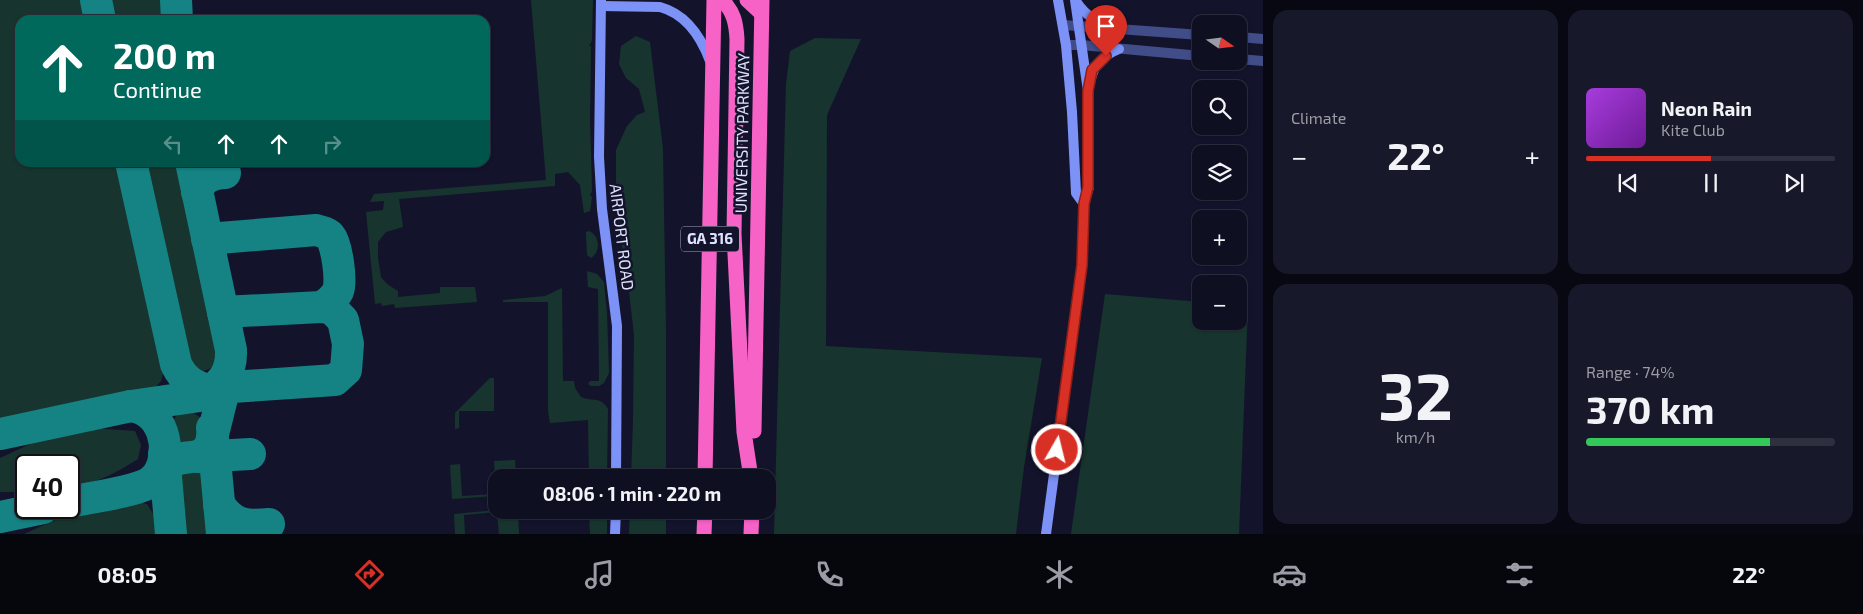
<!DOCTYPE html>
<html lang="en">
<head>
<meta charset="utf-8">
<style>
  body { margin:0; font-family:"Exo 2",sans-serif; background:#17182a; color:#f1f3f6; height:100vh; display:flex; flex-direction:column; font-size:19px; white-space:nowrap }
  * { box-sizing:border-box; margin:0 }
  p { font-size:16px; color:#9b9ca5 }
  .icon { flex:none; width:28px; height:28px; fill:none; stroke:currentColor; stroke-width:2; stroke-linecap:round; stroke-linejoin:round }
  .map { position:relative; flex:1; overflow:hidden }
  .sheet { display:flex; flex-direction:column; gap:10px; padding:10px; background:#080812; width:600px }
  .sheet>* { flex:none }
  .top-card { position:absolute; left:15px; top:15px; width:475px; height:152px; border-radius:15px; box-shadow:0 1px 4px #0004,0 0 0 1px #2e2f3f; background:#00695c; color:#fff; overflow:hidden }
  .needle { width:32px; rotate:104deg }
  .buttons { position:absolute; left:1192px; top:15px; display:grid; gap:10px }
  .buttons a { display:grid; place-items:center; width:55px; height:55px; border-radius:10px; background:#0e0f21; box-shadow:0 1px 4px #0004,0 0 0 1px #2e2f3f; font-size:25px }
  .speed { position:absolute; left:15px; top:454px; display:flex; gap:10px; font-size:25px; font-weight:700; text-align:center }
  .speed>* { display:grid; place-content:center; width:65px; height:65px; border-radius:50%; background:#0e0f21; box-shadow:0 1px 4px #0004,0 0 0 1px #2e2f3f; line-height:1 }
  .speed .limit { border:2px solid #111; border-radius:8px; background:#fff; color:#111 }
  .pin { position:absolute; display:grid; place-items:center; width:42px; height:42px; color:#fff; margin:-51px -21px; border-radius:50% 50% 50% 0; rotate:-45deg; box-shadow:0 0 5px #0007 }
  .pin .icon { rotate:45deg }
  .me { position:absolute; width:55px; margin:-28px; rotate:8deg; stroke-linejoin:round; filter:drop-shadow(0 0 4px #0008) }
  .turn { display:flex; align-items:center; gap:18px; height:105px; padding:0 15px; font-size:22px }
  .turn .icon { width:65px; height:65px; stroke-width:2.5 }
  .turn b { display:block; font-size:35px; line-height:42px }
  .lanes { display:flex; align-items:center; height:48px; padding:0 15px; background:#0003; justify-content:center; gap:25px; direction:ltr }
  .lanes .off { opacity:.35 }
  .big { font-size:38px; font-weight:700; line-height:1.1 }
  .sheet .widget { flex:1; display:flex; flex-direction:column; justify-content:center; gap:8px; min-width:0; padding:0 18px; border-radius:15px; background:#17182a }
  .sheet .dial { align-items:center; gap:0 }
  .dial b { font-size:65px; line-height:1 }
  .song { display:flex; align-items:center; gap:15px }
  .cover { width:60px; height:60px; border-radius:8px; background:linear-gradient(135deg,hsl(280 70% 55%),hsl(280 70% 35%)) }
  .played { height:5px; border-radius:2px; background:linear-gradient(90deg,#d93025 50%,#2e2f3f 50%) }
  .keys { display:flex; justify-content:space-around; direction:ltr }
  .heat { display:flex; justify-content:space-between; align-items:center; font-size:28px; direction:ltr }
  .charge { height:8px; border-radius:4px; background:linear-gradient(90deg,#34c759 74%,#2e2f3f 0) }
  .sheet .tiles { flex:1; display:grid; gap:10px; grid-template-columns:repeat(2,1fr) }
  .trip { position:absolute; left:488px; top:469px; width:288px; height:50px; border-radius:15px; background:#0e0f21; box-shadow:0 1px 4px #0004,0 0 0 1px #2e2f3f; font-weight:700; line-height:50px; text-align:center }
  .menu { display:flex; height:80px; justify-content:space-around; align-items:center; background:#06060d; color:#9b9ca5 }
  .menu .icon { width:35px; height:35px }
  .menu .on { color:#d93025 }
  .menu b { font-size:22px; color:#f1f3f6 }
  main { display:flex; flex:1; min-height:0 }
  .map>svg:first-child { display:block }
</style>
</head>
<body>
<main>
<div class="map">
<svg width="1263" height="534" viewBox="0 0 1263 534">
  <rect width="100%" height="100%" fill="#13142c"/>
  <g fill="#17352e">
    <path d="M0,0H86L91,20H20V162L122,163L165,367L161,381L152,391L0,424Z"/>
    <path d="M107,0H168L170,20H111Z"/>
    <path d="M531,0H593L592,40L589,46H591L590,120L592,191L590,195L592,197L590,211L584,213L580,185L568,172L555,174V186L399,199L403,227L386,232L378,242V258L381,277L387,284L398,291V297L440,293V287H475L477,302L395,308L394,304L382,306L381,303L375,304L366,212L383,210L384,201L370,202L374,194L546,180Z"/>
    <path d="M636,36L650,42L663,149L666,332V477H631L633,421L634,335L626,265L618,227L616,191V150L627,126L637,115L645,112L639,89L626,78L619,64L621,46Z"/>
    <path d="M815,38L861,39L827,115L826,346L1042,358L1024,467L1016,534H774L786,84L790,51Z"/>
    <path d="M142,163H181L220,349C219,365 213,370 197,372L191,367L185,358Z"/>
    <path d="M589,231C600,236 601,251 591,258L587,255L586,234V232Z"/>
    <path d="M587,271L597,274L604,282L607,313L609,373L604,383L599,386H591L588,384L590,381H599L598,289L588,287Z"/>
    <path d="M562,288L563,381H574L575,388L581,397C592,402 601,396 608,409L607,477H589L588,420L550,423L548,411V302H503V300L545,296Z"/>
    <path d="M1105,294L1201,302V321H1239V305H1248L1239,534H1071Z"/>
    <path d="M490,378H494V411H459V428L455,429V413Z"/>
    <path d="M187,411L192,412L201,418L202,437L188,448C172,446 173,435 172,422L177,415Z"/>
    <path d="M93,428L135,431L141,445L138,459C116,473 95,484 69,488V465H26V492H0V458L39,440Z"/>
    <path d="M515,460L516,477L496,478V496L452,499L450,465L460,464L462,496L496,494L494,461Z"/>
    <path d="M193,467L206,476L210,534H182L178,483C180,475 184,469 193,467Z"/>
    <path d="M128,500L147,504L160,525V534H24L64,516Z"/>
    <path d="M496,510H529L518,511L519,534H499L497,512L464,515L465,534H455L454,514Z"/>
    <path d="M589,510H604L607,518V534H590Z"/>
    <path d="M630,510H666V534H629Z"/>
  </g>
  <g fill="none" stroke-linecap="round" stroke-linejoin="round">
    <g stroke="#158384" stroke-width="32">
      <path d="M96,0L100,20"/>
      <path d="M176,0L177,20"/>
      <path d="M131,162L176,364C184,382 197,388 215,392"/>
      <path d="M197,192C201,178 211,174 225,173"/>
      <path d="M207,239L316,230C321,232 327,232 330,236C337,244 342,282 338,291C334,299 329,303 321,307L223,312"/>
      <path d="M206,394L232,387L335,380L346,370L348,344L343,320L331,308L321,307"/>
      <path d="M131,406C163,411 173,448 158,475"/>
      <path d="M212,428L222,534"/>
      <path d="M0,434L131,406L200,396C221,387 232,373 231,350L191,162"/>
      <path d="M164,454L171,534"/>
      <path d="M198,457L250,454"/>
      <path d="M69,502C89,498 133,492 149,483C159,476 164,465 176,460C190,454 199,462 210,446L229,370"/>
      <path d="M219,504C232,525 246,526 269,524"/>
      <path d="M0,517L43,508"/>
    </g>
    <g stroke="#414d88" stroke-width="10">
      <path d="M1063,25L1201,35"/>
      <path d="M1239,37L1263,39"/>
      <path d="M1066,45H1081L1201,56"/>
      <path d="M1239,59L1263,61"/>
    </g>
    <g stroke="#7d92f7" stroke-width="10">
      <path d="M601,0L599,157L602,209L617,326L616,478"/>
      <path d="M1058,0L1066,45L1072,112L1076,193L1084,204"/>
      <path d="M1076,1C1085,16 1099,23 1114,29"/>
      <path d="M601,6L660,7C686,14 701,37 710,61"/>
      <path d="M1090,83C1093,65 1102,56 1119,49"/>
      <path d="M615,534L616,510"/>
      <path d="M1046,534L1082,265L1084,204L1089,187L1088,91L1075,0"/>
    </g>
    <g stroke="#f662c6" stroke-width="15">
      <path d="M722,0C734,12 736,23 737,39L734,234L744,432L751,478"/>
      <path d="M747,0L761,13"/>
      <path d="M754,431L762,0"/>
      <path d="M705,478L714,0"/>
      <path d="M704,534L705,510"/>
      <path d="M751,534L752,510"/>
    </g>
  </g>
  <g fill="none" stroke-linecap="round" stroke-linejoin="round">
    <g stroke="#8d1f18" stroke-width="12">
      <path id="route" d="M1057,450L1082,265L1084,204L1088,187V91L1092,70L1106,56"/>
    </g>
    <use href="#route" stroke="#d93025" stroke-width="9"/>
  </g>
  <g text-anchor="middle" stroke-width="5" stroke-linejoin="round" paint-order="stroke">
    <rect fill="#13142c" stroke="#a2a4be" stroke-width="1" x="681" y="226.5" width="58" height="25" rx="4"/>
    <g font-size="15" font-weight="bold" fill="#e0e2fd">
      <text x="710" y="244">GA 316</text>
    </g>
    <g font-size="16" fill="#e0e2fd" stroke="#13142c">
      <text transform="translate(742 133) rotate(-89)" y="6">UNIVERSITY PARKWAY</text>
      <text transform="translate(622 237) rotate(83)" y="6">AIRPORT ROAD</text>
    </g>
  </g>
</svg>
<div class="buttons">
<a><svg class="needle" viewBox="-14 -14 28 28"><path d="M0-13l5 13h-10z" fill="#e53935"/><path d="M0 13l5-13h-10z" fill="#9b9ca5"/></svg></a>
<a><svg class="icon" aria-label="search" viewBox="0 0 24 24"><circle cx="10" cy="10" r="6"/><path d="M15 15l6 6"/></svg></a>
<a><svg class="icon" aria-label="layers" viewBox="0 0 24 24"><path d="M12 4l9 5-9 5-9-5zM3 14l9 5 9-5"/></svg></a>
<a>+</a>
<a>−</a>
</div>
<div class="speed"><div class="limit">40</div></div>
<div class="pin" style="left:1106px;top:56px;background:#d93025"><svg class="icon" aria-label="arrive" viewBox="0 0 24 24"><path d="M6 21V4h12l-3 4 3 4H6"/></svg></div>
<svg class="me" style="left:1057px;top:450px" viewBox="-20 -20 40 40"><circle r="17" fill="#d93025" stroke="#fff" stroke-width="3"/><path d="M0-11L8 9 0 5-8 9z" fill="#fff"/></svg>
<div class="trip">08:06 · 1 min · 220 m</div>
<div class="top-card">
<div class="turn"><svg class="icon" aria-label="ahead" viewBox="0 0 24 24"><path d="M12 20V5M6 11l6-6 6 6"/></svg><div><b>200 m</b>Continue</div></div>
<div class="lanes"><svg class="icon off" aria-label="left" viewBox="0 0 24 24"><path d="M17 20v-9H6M10 6l-5 5 5 5"/></svg><svg class="icon" aria-label="ahead" viewBox="0 0 24 24"><path d="M12 20V5M6 11l6-6 6 6"/></svg><svg class="icon" aria-label="ahead" viewBox="0 0 24 24"><path d="M12 20V5M6 11l6-6 6 6"/></svg><svg class="icon off" aria-label="right" viewBox="0 0 24 24"><path d="M7 20v-9h11M14 6l5 5-5 5"/></svg></div>
</div>
</div>
<section class="sheet">
<div class="tiles">
<div class="widget"><p>Climate</p>
<div class="heat"><a>−</a><b class="big">22°</b><a>+</a></div>
</div>
<div class="widget">
<div class="song"><i class="cover"></i><div><b>Neon Rain</b><p>Kite Club</p></div></div>
<div class="played"></div>
<div class="keys"><svg class="icon" aria-label="previous" viewBox="0 0 24 24"><path d="M18 5L8 12l10 7zM5 5v14"/></svg><svg class="icon" aria-label="pause" viewBox="0 0 24 24"><path d="M8 5v14M16 5v14"/></svg><svg class="icon" aria-label="next" viewBox="0 0 24 24"><path d="M6 5l10 7-10 7zM19 5v14"/></svg></div>
</div>
<div class="widget dial"><b>32</b><p>km/h</p></div>
<div class="widget"><p>Range · 74%</p><b class="big">370 km</b><div class="charge"></div></div>
</div>
</section>
</main>
<nav class="menu">
<b>08:05</b>
<svg class="icon on" aria-label="directions" viewBox="0 0 24 24"><path d="M12 3l9 9-9 9-9-9zM9 14v-3h6M13 9l2 2-2 2"/></svg>
<svg class="icon" aria-label="music" viewBox="0 0 24 24"><path d="M9 18V5l10-2v13"/><circle cx="6" cy="18" r="3"/><circle cx="16" cy="16" r="3"/></svg>
<svg class="icon" aria-label="phone" viewBox="0 0 24 24"><path d="M5 4h4l2 5-3 2q2 4 5 5l2-3 5 2v4C11 20 4 13 5 4z"/></svg>
<svg class="icon" aria-label="climate" viewBox="0 0 24 24"><path d="M12 3v18M4 7l16 10M4 17L20 7"/></svg>
<svg class="icon" aria-label="car" viewBox="0 0 24 24"><path d="M5 17H2v-5l4-1 3-4h7l3 4 3 1v5h-3M9 17h6M6 11h13"/><circle cx="7" cy="17" r="2"/><circle cx="17" cy="17" r="2"/></svg>
<svg class="icon" aria-label="filters" viewBox="0 0 24 24"><path d="M4 7h16M4 17h16"/><circle cx="9" cy="7" r="2"/><circle cx="15" cy="17" r="2"/></svg>
<b>22°</b>
</nav>
</body>
</html>
